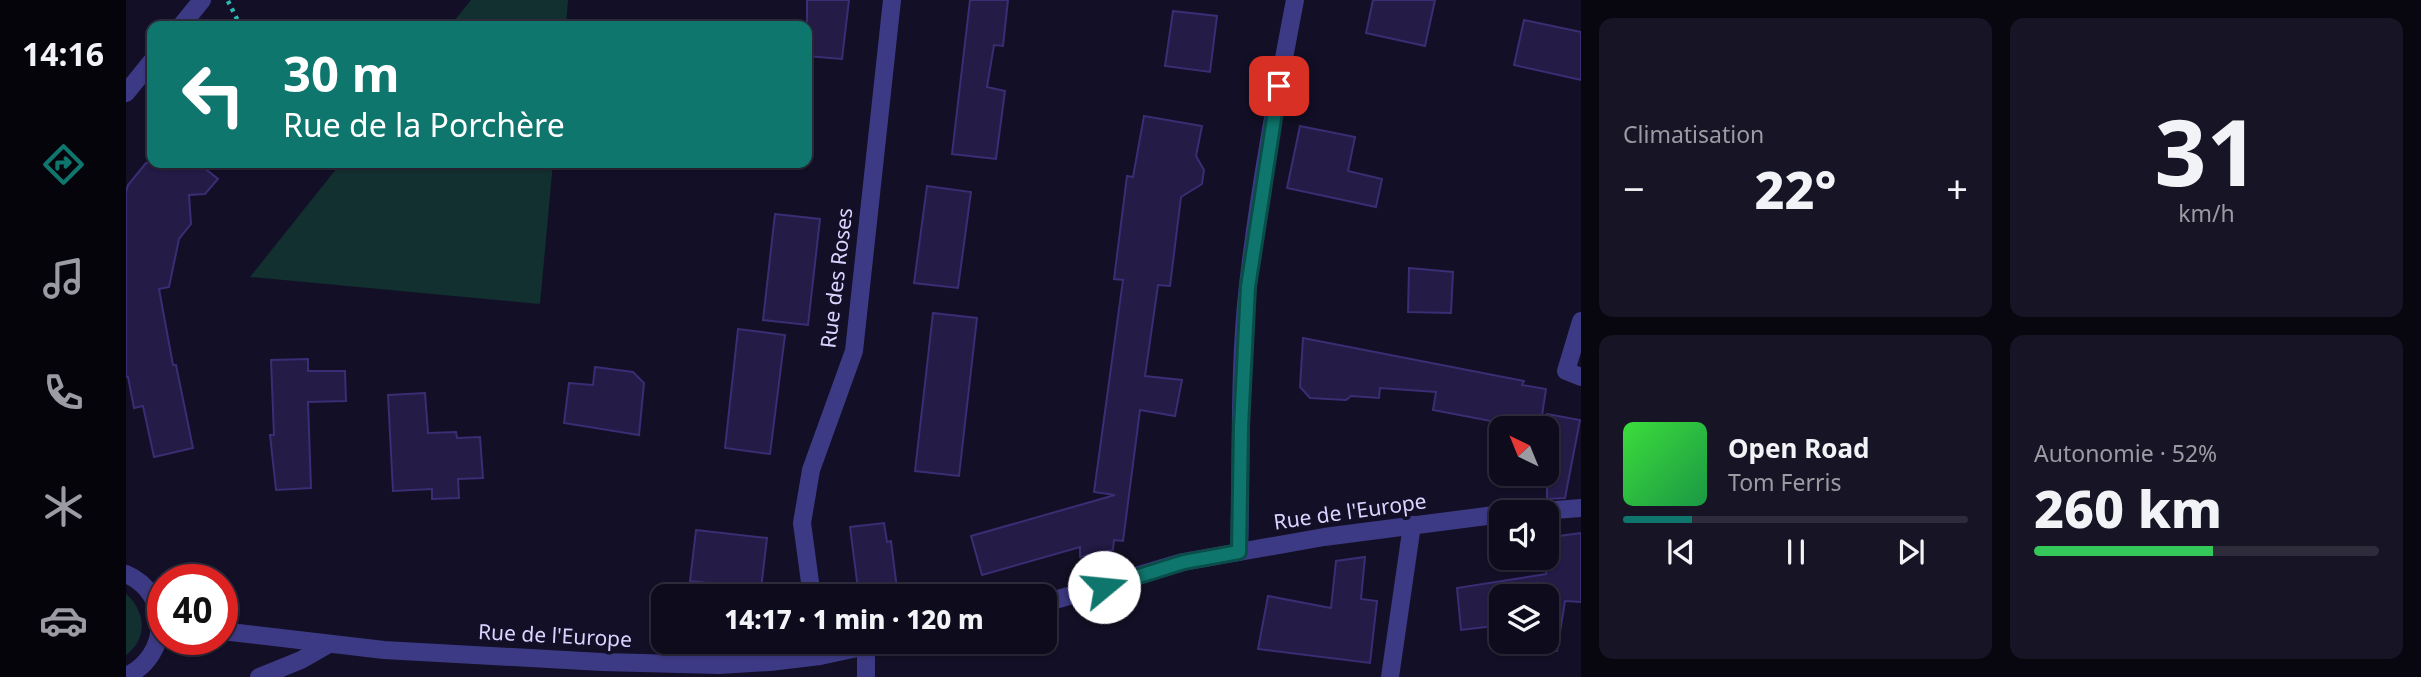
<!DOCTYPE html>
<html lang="fr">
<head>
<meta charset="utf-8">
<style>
  body { margin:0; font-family:"Noto Sans",sans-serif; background:#171425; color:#f1f3f6; height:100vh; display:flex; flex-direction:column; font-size:26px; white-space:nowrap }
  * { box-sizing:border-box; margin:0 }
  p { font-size:23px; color:#9b9ba3 }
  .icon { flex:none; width:38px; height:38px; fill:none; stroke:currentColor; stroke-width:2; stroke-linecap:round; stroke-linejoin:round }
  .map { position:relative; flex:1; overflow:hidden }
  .details { display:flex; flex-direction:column; gap:18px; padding:18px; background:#08060f; width:840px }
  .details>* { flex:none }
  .hud { position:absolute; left:21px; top:21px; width:665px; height:147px; border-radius:14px; box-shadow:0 2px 5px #0004,0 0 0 2px #2e2b3b; background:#0f766e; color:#fff; overflow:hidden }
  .needle { width:46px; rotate:317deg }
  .tools { position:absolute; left:1363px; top:416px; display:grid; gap:14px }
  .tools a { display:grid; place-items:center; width:70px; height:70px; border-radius:14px; background:#0e0b1c; box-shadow:0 2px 5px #0004,0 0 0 2px #2e2b3b; font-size:35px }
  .speed { position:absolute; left:21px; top:564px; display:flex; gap:14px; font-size:35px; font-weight:700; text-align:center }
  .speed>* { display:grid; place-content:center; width:91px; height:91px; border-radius:50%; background:#0e0b1c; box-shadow:0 2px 5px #0004,0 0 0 2px #2e2b3b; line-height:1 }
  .speed .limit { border:10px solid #d22; background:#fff; color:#111 }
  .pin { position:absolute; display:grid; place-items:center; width:60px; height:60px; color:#fff; margin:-30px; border-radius:14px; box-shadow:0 4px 10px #0006 }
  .me { position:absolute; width:77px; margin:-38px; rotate:73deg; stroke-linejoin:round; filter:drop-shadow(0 0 5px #0008) }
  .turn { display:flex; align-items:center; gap:24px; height:147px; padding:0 21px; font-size:32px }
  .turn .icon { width:91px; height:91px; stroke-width:2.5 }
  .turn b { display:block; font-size:49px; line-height:60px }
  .big { font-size:52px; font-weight:800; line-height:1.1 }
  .details .widget { flex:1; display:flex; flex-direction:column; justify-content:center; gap:10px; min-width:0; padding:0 24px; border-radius:14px; background:#171425 }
  .details .dial { align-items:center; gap:0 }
  .dial b { font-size:91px; line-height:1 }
  .song { display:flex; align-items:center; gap:21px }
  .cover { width:84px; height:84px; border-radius:10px; background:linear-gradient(135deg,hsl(120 70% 55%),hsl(140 70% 35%)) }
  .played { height:7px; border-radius:4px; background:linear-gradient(90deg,#0f766e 20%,#2e2b3b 20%) }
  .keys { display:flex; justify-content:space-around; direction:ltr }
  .heat { display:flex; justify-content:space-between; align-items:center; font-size:38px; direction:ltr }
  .charge { height:10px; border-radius:5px; background:linear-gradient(90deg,#34c759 52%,#2e2b3b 0) }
  .details .tiles { flex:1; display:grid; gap:18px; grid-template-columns:repeat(2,1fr) }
  .trip { position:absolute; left:525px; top:584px; width:406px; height:70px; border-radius:14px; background:#0e0b1c; box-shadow:0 2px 5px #0004,0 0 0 2px #2e2b3b; font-weight:800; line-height:70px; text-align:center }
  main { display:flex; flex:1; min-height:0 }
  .tabs { display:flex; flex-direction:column; width:126px; justify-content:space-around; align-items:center; background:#06040b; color:#9b9ba3 }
  .tabs .icon { width:49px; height:49px }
  .tabs .current { color:#0f766e }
  .tabs b { font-size:32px; color:#f1f3f6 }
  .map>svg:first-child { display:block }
</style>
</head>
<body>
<main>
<nav class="tabs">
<b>14:16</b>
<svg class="icon current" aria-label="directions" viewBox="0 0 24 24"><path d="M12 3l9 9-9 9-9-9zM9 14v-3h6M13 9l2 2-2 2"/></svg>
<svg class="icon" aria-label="music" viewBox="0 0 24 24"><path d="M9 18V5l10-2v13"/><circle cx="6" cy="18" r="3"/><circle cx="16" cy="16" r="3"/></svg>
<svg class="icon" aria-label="phone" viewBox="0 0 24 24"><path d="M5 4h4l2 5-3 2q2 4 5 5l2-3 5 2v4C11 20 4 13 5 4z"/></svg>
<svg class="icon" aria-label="climate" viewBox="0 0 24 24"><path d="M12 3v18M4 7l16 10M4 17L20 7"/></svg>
<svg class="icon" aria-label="car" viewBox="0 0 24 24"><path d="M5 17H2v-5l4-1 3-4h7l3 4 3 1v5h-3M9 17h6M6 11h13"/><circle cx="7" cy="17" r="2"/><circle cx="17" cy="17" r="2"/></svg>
</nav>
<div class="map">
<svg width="1455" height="677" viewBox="0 0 1455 677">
  <rect width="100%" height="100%" fill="#130f26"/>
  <g fill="#12302f">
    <path d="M345,0H442L440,26H324Z"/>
    <path d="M215,163H427L414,304L124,277Z"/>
    <path d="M0,594C20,611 22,639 0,655Z"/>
  </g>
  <g fill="#241b47" stroke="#3b2d73" stroke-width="2">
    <path d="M681,0H723L716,59L681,56Z"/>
    <path d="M844,0H882L877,46L868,45L861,87L879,91L870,159L826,154Z"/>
    <path d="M1247,0H1309L1299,46L1240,33Z"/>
    <path d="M1047,11L1091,16L1084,72L1039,66Z"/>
    <path d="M1398,20L1455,32V80L1388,65Z"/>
    <path d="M1018,116L1076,126L1070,156L1078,170L1076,184L1055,197L1044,286L1032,285L1019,376L1056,380L1049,416L1014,410L997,541L988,540L987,550L954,557V547L856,575L845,536L989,495L968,492L997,280L988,279L1001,176L1007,177Z"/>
    <path d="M1174,126L1229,137L1222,171L1256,179L1250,207L1161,188Z"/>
    <path d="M20,163H72L92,179L79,194L63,195L65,224L53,239L43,287L33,289L47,365H50L67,448L28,457L17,406L8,408L2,377H0V192L2,185Z"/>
    <path d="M801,186L845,192L832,288L788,283Z"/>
    <path d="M649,214L694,219L682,325L637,320Z"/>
    <path d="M1283,268L1327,272L1325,313L1282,312Z"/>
    <path d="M807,313L851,318L833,476L789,471Z"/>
    <path d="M612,329L659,335L644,454L599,448Z"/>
    <path d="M1177,338L1398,381L1396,385L1420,389L1414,429H1386V425L1307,410L1310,392L1254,388L1253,398L1225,396L1220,400L1184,398L1174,387Z"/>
    <path d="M182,359V371H219L220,401L182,402L185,488L150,490L144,435H148L145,360Z"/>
    <path d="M469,367L507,372L518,383L513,435L438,423L443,383L467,385Z"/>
    <path d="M299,393L302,433L330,432L331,438L354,437L357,478L332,479L333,498L306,499V489L267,491L262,395Z"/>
    <path d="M1421,414L1454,420L1439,498L1421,499Z"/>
    <path d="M758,523L761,542L765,541L772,597H733L724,527Z"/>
    <path d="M570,530L641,538L635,589L564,581Z"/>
    <path d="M1455,533V602L1439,601L1431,651L1399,648L1401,642H1421V597H1376V625L1335,630L1331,588L1420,574L1426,537Z"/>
    <path d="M1239,557L1235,599L1251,601L1244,663L1132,649L1142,596L1205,608L1210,561Z"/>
  </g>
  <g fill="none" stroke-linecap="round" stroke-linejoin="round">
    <g stroke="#2fb8b0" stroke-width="4.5" stroke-dasharray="3.5 5" stroke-linecap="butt">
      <path d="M102,1L112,21L119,26"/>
      <path d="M288,163L294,167"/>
    </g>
    <g stroke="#3d3a85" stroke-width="18">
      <path d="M55,26L76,0"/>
      <path d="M0,93L26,61"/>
      <path d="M1455,321L1440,371L1455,377"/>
      <path d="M1391,513L1455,508"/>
      <path d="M1113,552C1116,463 1112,373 1122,285C1133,189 1151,94 1169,0"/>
      <path d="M0,574C45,593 45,656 0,676"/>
      <path d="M686,597L676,523L685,470L728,351L766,0"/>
      <path d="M919,603L1057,562L1198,537L1376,514"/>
      <path d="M96,631L258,650L476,662L593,665L644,662L694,656L759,642"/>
      <path d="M133,677L175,660L203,644"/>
      <path d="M740,677V647"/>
      <path d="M1264,677L1286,525"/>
    </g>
  </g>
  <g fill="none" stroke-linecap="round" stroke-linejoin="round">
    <g stroke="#0a4d48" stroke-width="18">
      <path id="route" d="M978,587L1058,562L1113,552L1115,427L1122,287L1153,86"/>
    </g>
    <use href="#route" stroke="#0f766e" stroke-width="12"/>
  </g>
  <g text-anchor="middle" stroke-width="7" stroke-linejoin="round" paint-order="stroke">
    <g font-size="21" fill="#d9d4ff" stroke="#130f26">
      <text transform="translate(711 278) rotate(-83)" y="7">Rue des Roses</text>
      <text transform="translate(1224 512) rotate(-8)" y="7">Rue de l'Europe</text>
      <text transform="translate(429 636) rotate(3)" y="7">Rue de l'Europe</text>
    </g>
  </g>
</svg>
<div class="tools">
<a><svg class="needle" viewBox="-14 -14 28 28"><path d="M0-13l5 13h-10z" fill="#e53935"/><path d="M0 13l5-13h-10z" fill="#9b9ba3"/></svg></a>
<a><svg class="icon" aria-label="sound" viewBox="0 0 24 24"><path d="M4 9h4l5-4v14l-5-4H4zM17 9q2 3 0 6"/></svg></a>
<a><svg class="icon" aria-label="layers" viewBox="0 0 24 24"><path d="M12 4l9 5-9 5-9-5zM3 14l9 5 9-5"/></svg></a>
</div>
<div class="speed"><div class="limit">40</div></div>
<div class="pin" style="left:1153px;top:86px;background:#d93025"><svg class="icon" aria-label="arrive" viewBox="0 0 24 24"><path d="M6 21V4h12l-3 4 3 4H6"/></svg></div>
<svg class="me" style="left:978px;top:587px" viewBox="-20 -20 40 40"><circle r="19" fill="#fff"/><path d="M0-13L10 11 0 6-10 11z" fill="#0f766e"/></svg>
<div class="trip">14:17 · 1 min · 120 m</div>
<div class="hud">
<div class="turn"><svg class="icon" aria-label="left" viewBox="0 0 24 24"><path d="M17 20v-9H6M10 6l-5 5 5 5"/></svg><div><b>30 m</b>Rue de la Porchère</div></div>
</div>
</div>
<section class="details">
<div class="tiles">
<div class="widget"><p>Climatisation</p>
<div class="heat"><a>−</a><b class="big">22°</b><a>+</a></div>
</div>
<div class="widget dial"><b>31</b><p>km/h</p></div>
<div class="widget">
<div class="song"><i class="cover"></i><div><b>Open Road</b><p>Tom Ferris</p></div></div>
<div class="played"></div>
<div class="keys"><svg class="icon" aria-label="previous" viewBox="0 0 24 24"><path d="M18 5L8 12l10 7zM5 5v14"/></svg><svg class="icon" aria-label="pause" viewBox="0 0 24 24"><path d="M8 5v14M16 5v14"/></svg><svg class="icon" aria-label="next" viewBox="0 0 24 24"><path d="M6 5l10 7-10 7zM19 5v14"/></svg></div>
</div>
<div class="widget"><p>Autonomie · 52%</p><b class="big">260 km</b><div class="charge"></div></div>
</div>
</section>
</main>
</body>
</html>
